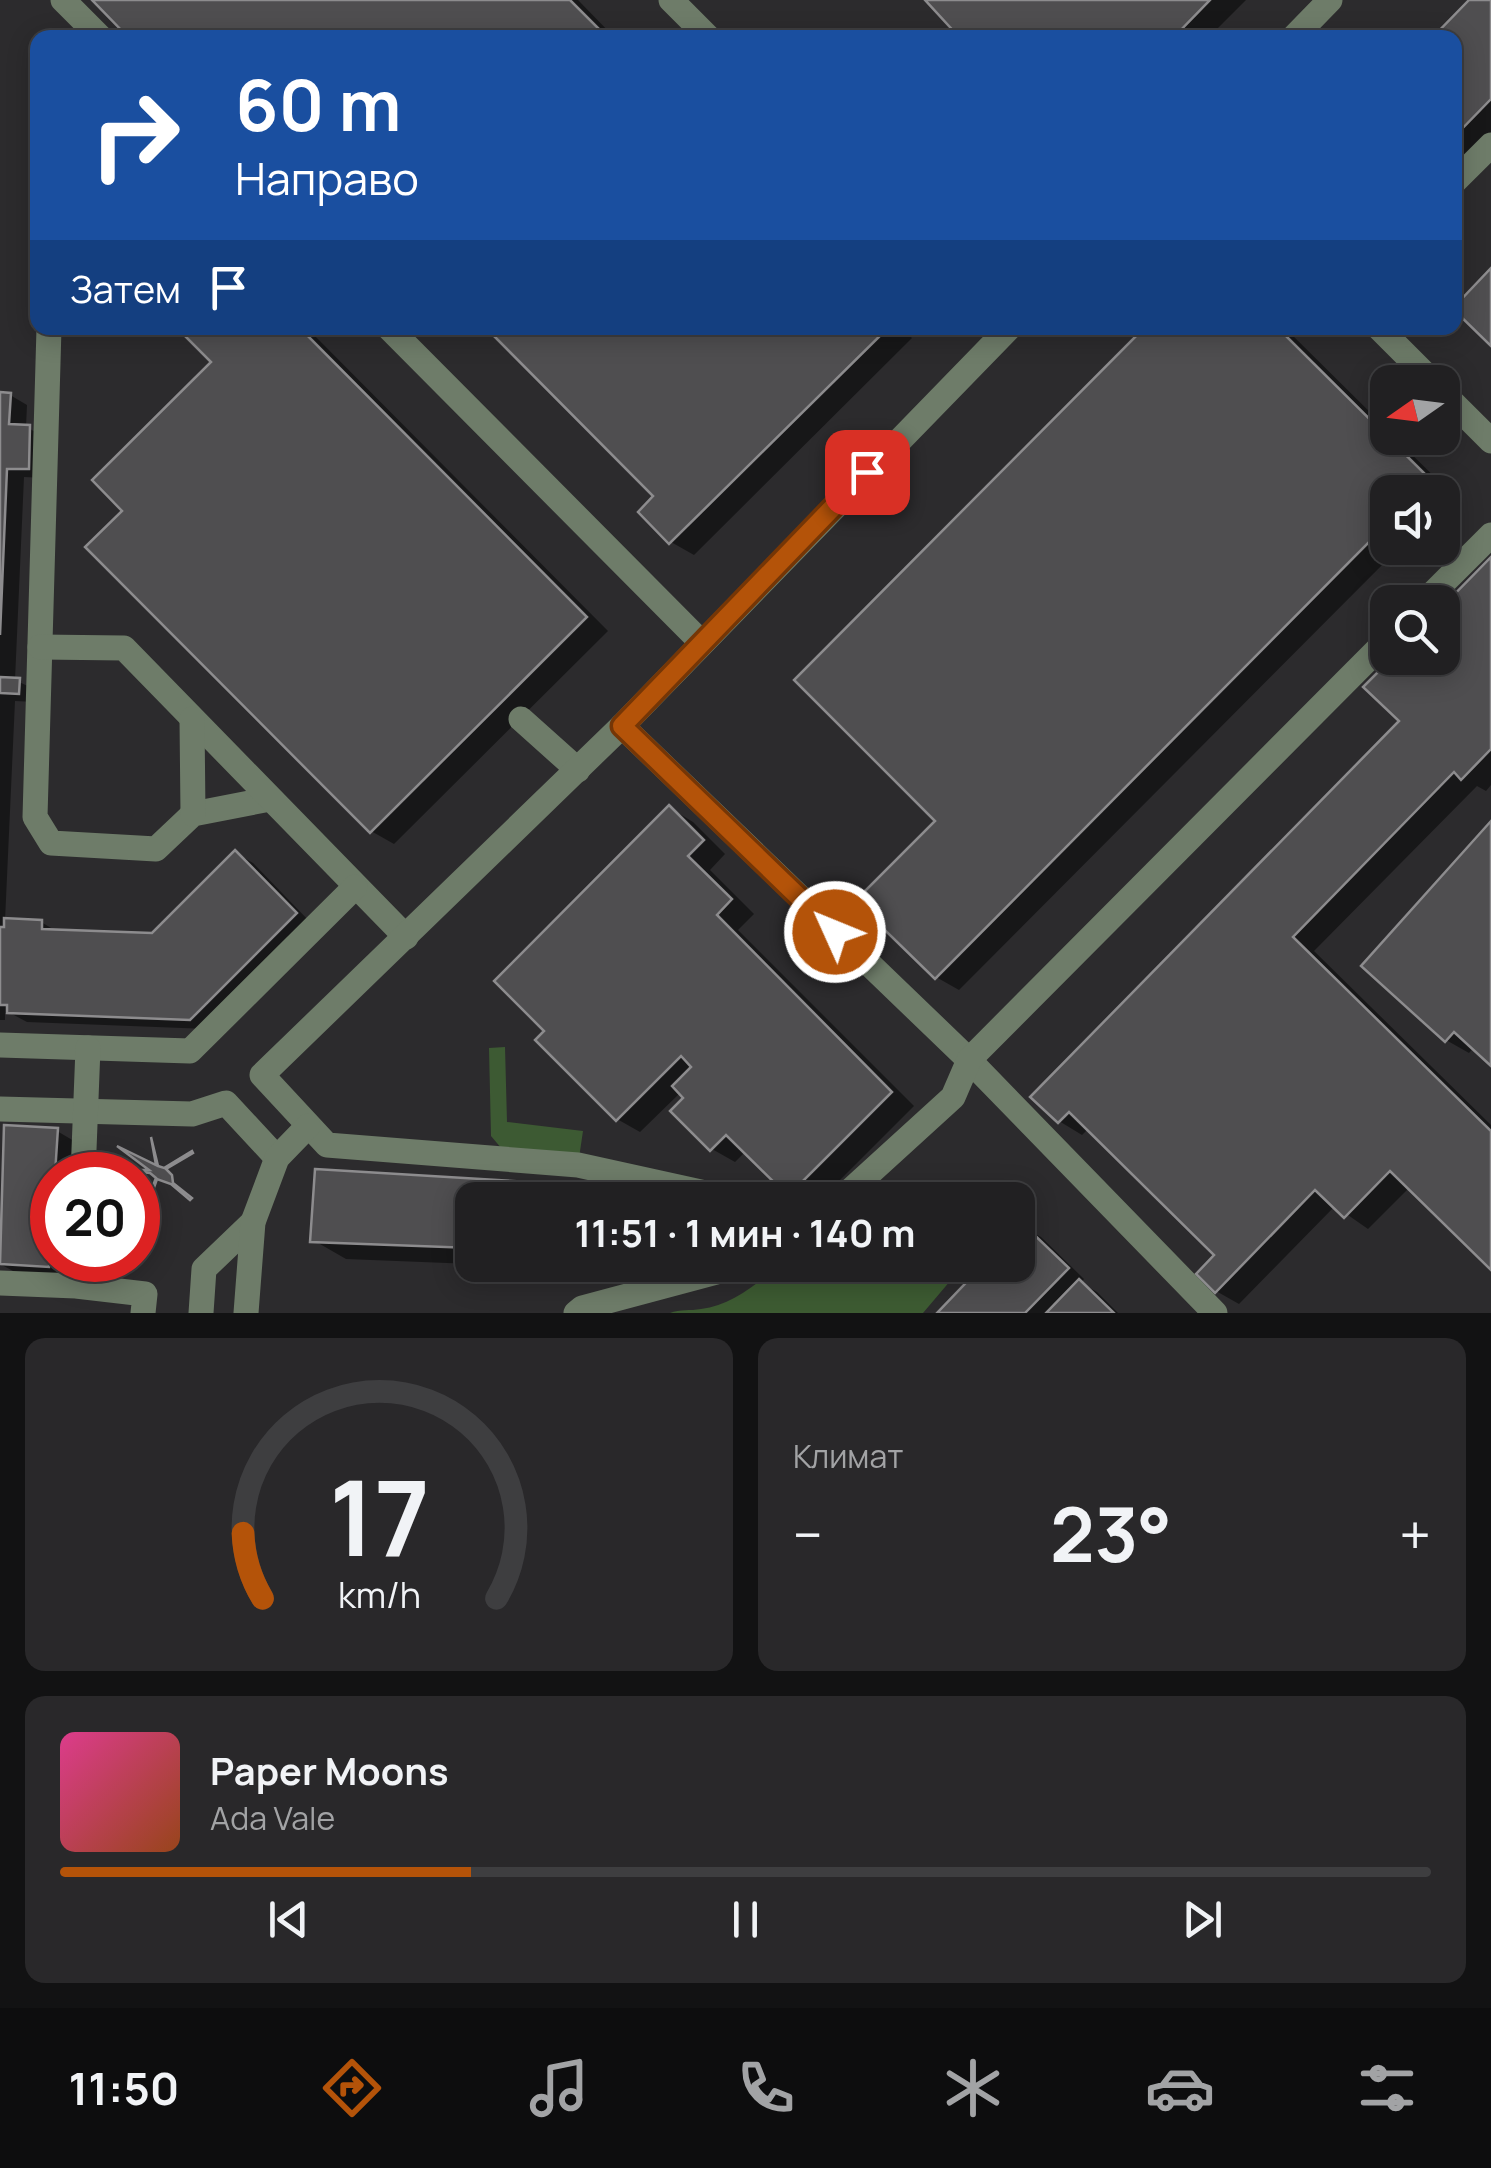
<!DOCTYPE html>
<html lang="ru">
<head>
<meta charset="utf-8">
<style>
  body { margin:0; font-family:Manrope,sans-serif; background:#29282a; color:#f1f3f6; height:100vh; display:flex; flex-direction:column; font-size:38px; white-space:nowrap }
  * { box-sizing:border-box; margin:0 }
  p { font-size:32px; color:#a2a3a5 }
  .icon { flex:none; width:55px; height:55px; fill:none; stroke:currentColor; stroke-width:2; stroke-linecap:round; stroke-linejoin:round }
  .map { position:relative; height:1313px; overflow:hidden }
  .drawer { display:flex; flex-direction:column; gap:25px; padding:25px; background:#121213; flex:1 }
  .drawer>* { flex:none }
  .top-card { position:absolute; left:30px; top:30px; width:1432px; height:305px; border-radius:20px; box-shadow:0 5px 25px #0003,0 0 0 2px #3e3e40; background:#1a4fa0; color:#fff; overflow:hidden }
  .needle { width:65px; rotate:256deg }
  .buttons { position:absolute; left:1370px; top:365px; display:grid; gap:20px }
  .buttons a { display:grid; place-items:center; width:90px; height:90px; border-radius:20px; background:#212022; box-shadow:0 5px 25px #0003,0 0 0 2px #3e3e40; font-size:50px }
  .speed { position:absolute; left:30px; top:1152px; display:flex; gap:20px; font-size:50px; font-weight:700; text-align:center }
  .speed>* { display:grid; place-content:center; width:130px; height:130px; border-radius:50%; background:#212022; box-shadow:0 5px 25px #0003,0 0 0 2px #3e3e40; line-height:1 }
  .speed .limit { border:15px solid #d22; background:#fff; color:#111 }
  .pin { position:absolute; display:grid; place-items:center; width:85px; height:85px; color:#fff; margin:-42px; border-radius:20px; box-shadow:0 5px 15px #0006 }
  .me { position:absolute; width:110px; margin:-55px; rotate:314deg; stroke-linejoin:round; filter:drop-shadow(0 0 8px #0008) }
  .turn { display:flex; align-items:center; gap:35px; height:210px; padding:0 40px; font-size:45px }
  .turn .icon { width:130px; height:130px; stroke-width:2.5 }
  .turn b { display:block; font-size:70px; line-height:85px }
  .then { display:flex; align-items:center; height:95px; padding:0 40px; background:#0003; gap:20px; font-size:38px }
  .big { font-size:75px; font-weight:700; line-height:1.1 }
  .drawer .widget { flex:1; display:flex; flex-direction:column; justify-content:center; gap:15px; min-width:0; padding:0 35px; border-radius:20px; background:#29282a }
  .drawer .dial { align-items:center; gap:0 }
  .dial svg { height:260px; overflow:visible; fill:none; stroke:#3e3e40; stroke-width:7; stroke-linecap:round; text-anchor:middle }
  .dial text { fill:#f1f3f6; stroke:none }
  .song { display:flex; align-items:center; gap:30px }
  .cover { width:120px; height:120px; border-radius:15px; background:linear-gradient(135deg,hsl(330 70% 55%),hsl(20 70% 35%)) }
  .played { height:10px; border-radius:5px; background:linear-gradient(90deg,#b45309 30%,#3e3e40 30%) }
  .keys { display:flex; justify-content:space-around; direction:ltr }
  .heat { display:flex; justify-content:space-between; align-items:center; font-size:55px; direction:ltr }
  .drawer .tiles { flex:1; display:grid; gap:25px; grid-template-columns:1fr 1fr }
  .widget:last-child { grid-column:span 2 }
  .trip { position:absolute; left:455px; top:1182px; width:580px; height:100px; border-radius:20px; background:#212022; box-shadow:0 5px 25px #0003,0 0 0 2px #3e3e40; font-weight:700; line-height:100px; text-align:center }
  .tabs { display:flex; height:160px; justify-content:space-around; align-items:center; background:#0d0d0e; color:#a2a3a5 }
  .tabs .icon { width:70px; height:70px }
  .tabs .current { color:#b45309 }
  .tabs b { font-size:45px; color:#f1f3f6 }
  .map>svg:first-child { display:block }
</style>
</head>
<body>
<div class="map">
<svg width="1491" height="1313" viewBox="0 0 1491 1313">
  <rect width="100%" height="100%" fill="#2c2b2d"/>
  <path fill="#3d5a33" d="M505,1047L507,1122L583,1131L579,1158L502,1149L491,1136L489,1048Z"/>
  <path fill="#3d5b32" d="M888,1265L887,1274L898,1281L962,1267L923,1313H670C680,1309 690,1311 701,1309C730,1305 756,1286 776,1266Z"/>
  <g fill="#0007">
    <path d="M96,0H578L615,38H133Z"/>
    <path d="M929,0H1246L1208,38H964Z"/>
    <path d="M1472,0H1491V135L1455,172V38Z"/>
    <path d="M193,328H307L608,631L394,844L371,831L125,511L214,362L186,334Z"/>
    <path d="M490,328H902L912,338L694,555L671,542L641,512L657,496Z"/>
    <path d="M1148,328H1285L1388,430V438H1395L1452,494L1442,504V492H1388V548H1399L959,990L936,977L938,821L798,680Z"/>
    <path d="M0,395H10L27,405L26,427L47,438L45,478L24,477L15,680L36,690V702L15,701L5,921L41,922L58,932L153,936L236,853L253,863L312,924L208,1029L27,1022L12,1014L5,1013V1020H0Z"/>
    <path d="M1491,561V785L1486,791L1477,786L1314,951L1491,1125V1267L1410,1187L1368,1229L1335,1206L1239,1304L1216,1291L1218,1255L1089,1128L1082,1135L1059,1121L1402,721L1366,687L1396,658H1442Z"/>
    <path d="M670,808L693,822L725,854L710,870L754,914L738,930L914,1106L820,1200H799L789,1194L746,1151L735,1162L712,1149L687,1098L681,1092L640,1132L617,1119L548,1031Z"/>
    <path d="M1491,825V1063L1474,1047L1469,1053L1446,1040Z"/>
    <path d="M6,1127L57,1131L74,1141L72,1175H52V1260H67L66,1275L15,1272L0,1264Z"/>
    <path d="M317,1172L578,1188L586,1192L680,1200H472V1264L346,1259L313,1240Z"/>
    <path d="M1023,1227L1041,1237L1084,1279L1081,1283L1097,1292L1118,1313H940L987,1265H1018V1233Z"/>
    <path d="M486,1265H608V1270Z"/>
  </g>
  <g fill="#4f4e50" stroke="#8d8c8e" stroke-width="2.5">
    <path d="M92,0H570L608,38H129Z"/>
    <path d="M925,0H1210L1173,38H960Z"/>
    <path d="M1469,0H1491V99L1455,136V38H1432Z"/>
    <path d="M1491,268V346L1455,311V306Z"/>
    <path d="M189,328H300L587,617L370,833L85,547L122,511L92,480L211,362L183,334Z"/>
    <path d="M486,328H888L669,544L638,512L653,496Z"/>
    <path d="M1144,328H1278L1431,480L1418,492H1388V523L935,979L855,901L935,821L794,680Z"/>
    <path d="M0,392L11,393L9,424L30,425L29,469H7L0,635Z"/>
    <path d="M1491,557V749L1461,780L1454,772L1293,937L1491,1131V1270L1390,1171L1344,1218L1315,1190L1215,1293L1196,1274L1214,1255L1069,1112L1058,1123L1030,1097L1399,721L1363,687L1392,658H1442V607Z"/>
    <path d="M0,677L20,678L19,694L0,693Z"/>
    <path d="M669,805L704,840L688,856L732,899L717,915L892,1092L788,1196L726,1135L710,1151L670,1111L683,1098L672,1086L691,1067L681,1056L616,1121L535,1040L544,1031L494,981Z"/>
    <path d="M1491,821V1066L1454,1032L1445,1042L1361,966Z"/>
    <path d="M235,850L297,913L190,1020L7,1013V1005H0V927H4V918L42,920V929L152,933Z"/>
    <path d="M4,1125L58,1128L49,1267L0,1264Z"/>
    <path d="M151,1137L158,1166L164,1168L192,1151L193,1153L166,1169L172,1175L173,1183L192,1198L190,1200L171,1184L157,1179L146,1210L144,1209L156,1178L150,1173L123,1170H149L117,1146L156,1165Z"/>
    <path d="M315,1169L579,1185L578,1200H472V1248L310,1242Z"/>
    <path d="M585,1190L677,1196V1200H584Z"/>
    <path d="M1023,1224L1069,1268L1025,1313H937L983,1265H1018V1230Z"/>
    <path d="M1079,1279L1114,1313H1046Z"/>
  </g>
  <g fill="none" stroke-linecap="round" stroke-linejoin="round">
    <g stroke="#6e7c69" stroke-width="25">
      <path d="M63,0L101,38"/>
      <path d="M671,0L709,38"/>
      <path d="M1293,38L1330,0"/>
      <path d="M1455,181L1491,145"/>
      <path d="M49,328L35,817L51,843L156,849L193,814L270,799"/>
      <path d="M389,328L701,642"/>
      <path d="M1379,328L1433,382"/>
      <path d="M1442,392L1491,441"/>
      <path d="M1424,602L1491,535"/>
      <path d="M40,647L124,648L406,937"/>
      <path d="M192,719L193,814"/>
      <path d="M521,719L578,770"/>
      <path d="M622,726L969,1060L1215,1313"/>
      <path d="M0,1045L190,1051L355,887"/>
      <path d="M0,1109L192,1114L226,1103L277,1158"/>
      <path d="M83,1175L88,1048"/>
      <path d="M737,1200L578,1165L327,1145L262,1075L622,726L1009,328"/>
      <path d="M840,1200L953,1097L969,1060L1388,639"/>
      <path d="M0,1283L76,1286L145,1294L143,1313"/>
      <path d="M201,1313L204,1269L253,1222"/>
      <path d="M246,1313L253,1222L277,1158L308,1126"/>
      <path d="M576,1313L582,1308L743,1265"/>
    </g>
  </g>
  <g fill="none" stroke-linecap="round" stroke-linejoin="round">
    <g stroke="#753606" stroke-width="25">
      <path id="route" d="M835,932L622,726L867,472"/>
    </g>
    <use href="#route" stroke="#b45309" stroke-width="18"/>
  </g>
</svg>
<div class="buttons">
<a><svg class="needle" viewBox="-14 -14 28 28"><path d="M0-13l5 13h-10z" fill="#e53935"/><path d="M0 13l5-13h-10z" fill="#a2a3a5"/></svg></a>
<a><svg class="icon" aria-label="sound" viewBox="0 0 24 24"><path d="M4 9h4l5-4v14l-5-4H4zM17 9q2 3 0 6"/></svg></a>
<a><svg class="icon" aria-label="search" viewBox="0 0 24 24"><circle cx="10" cy="10" r="6"/><path d="M15 15l6 6"/></svg></a>
</div>
<div class="speed"><div class="limit">20</div></div>
<div class="pin" style="left:867px;top:472px;background:#d93025"><svg class="icon" aria-label="arrive" viewBox="0 0 24 24"><path d="M6 21V4h12l-3 4 3 4H6"/></svg></div>
<svg class="me" style="left:835px;top:932px" viewBox="-20 -20 40 40"><circle r="17" fill="#b45309" stroke="#fff" stroke-width="3"/><path d="M0-11L8 9 0 5-8 9z" fill="#fff"/></svg>
<div class="trip">11:51 · 1 мин · 140 m</div>
<div class="top-card">
<div class="turn"><svg class="icon" aria-label="right" viewBox="0 0 24 24"><path d="M7 20v-9h11M14 6l5 5-5 5"/></svg><div><b>60 m</b>Направо</div></div>
<div class="then">Затем<svg class="icon" aria-label="arrive" viewBox="0 0 24 24"><path d="M6 21V4h12l-3 4 3 4H6"/></svg></div>
</div>
</div>
<section class="drawer">
<div class="tiles">
<div class="widget dial"><svg viewBox="0 0 100 80">
<path d="M14 69A42 42 0 1 1 86 69"/>
<path d="M14 69A42 42 0 0 1 8 49" stroke="#b45309"/>
<text x="50" y="56" font-size="32" font-weight="700">17</text>
<text x="50" y="72" font-size="11">km/h</text>
</svg></div>
<div class="widget"><p>Климат</p>
<div class="heat"><a>−</a><b class="big">23°</b><a>+</a></div>
</div>
<div class="widget">
<div class="song"><i class="cover"></i><div><b>Paper Moons</b><p>Ada Vale</p></div></div>
<div class="played"></div>
<div class="keys"><svg class="icon" aria-label="previous" viewBox="0 0 24 24"><path d="M18 5L8 12l10 7zM5 5v14"/></svg><svg class="icon" aria-label="pause" viewBox="0 0 24 24"><path d="M8 5v14M16 5v14"/></svg><svg class="icon" aria-label="next" viewBox="0 0 24 24"><path d="M6 5l10 7-10 7zM19 5v14"/></svg></div>
</div>
</div>
</section>
<nav class="tabs">
<b>11:50</b>
<svg class="icon current" aria-label="directions" viewBox="0 0 24 24"><path d="M12 3l9 9-9 9-9-9zM9 14v-3h6M13 9l2 2-2 2"/></svg>
<svg class="icon" aria-label="music" viewBox="0 0 24 24"><path d="M9 18V5l10-2v13"/><circle cx="6" cy="18" r="3"/><circle cx="16" cy="16" r="3"/></svg>
<svg class="icon" aria-label="phone" viewBox="0 0 24 24"><path d="M5 4h4l2 5-3 2q2 4 5 5l2-3 5 2v4C11 20 4 13 5 4z"/></svg>
<svg class="icon" aria-label="climate" viewBox="0 0 24 24"><path d="M12 3v18M4 7l16 10M4 17L20 7"/></svg>
<svg class="icon" aria-label="car" viewBox="0 0 24 24"><path d="M5 17H2v-5l4-1 3-4h7l3 4 3 1v5h-3M9 17h6M6 11h13"/><circle cx="7" cy="17" r="2"/><circle cx="17" cy="17" r="2"/></svg>
<svg class="icon" aria-label="filters" viewBox="0 0 24 24"><path d="M4 7h16M4 17h16"/><circle cx="9" cy="7" r="2"/><circle cx="15" cy="17" r="2"/></svg>
</nav>
</body>
</html>
